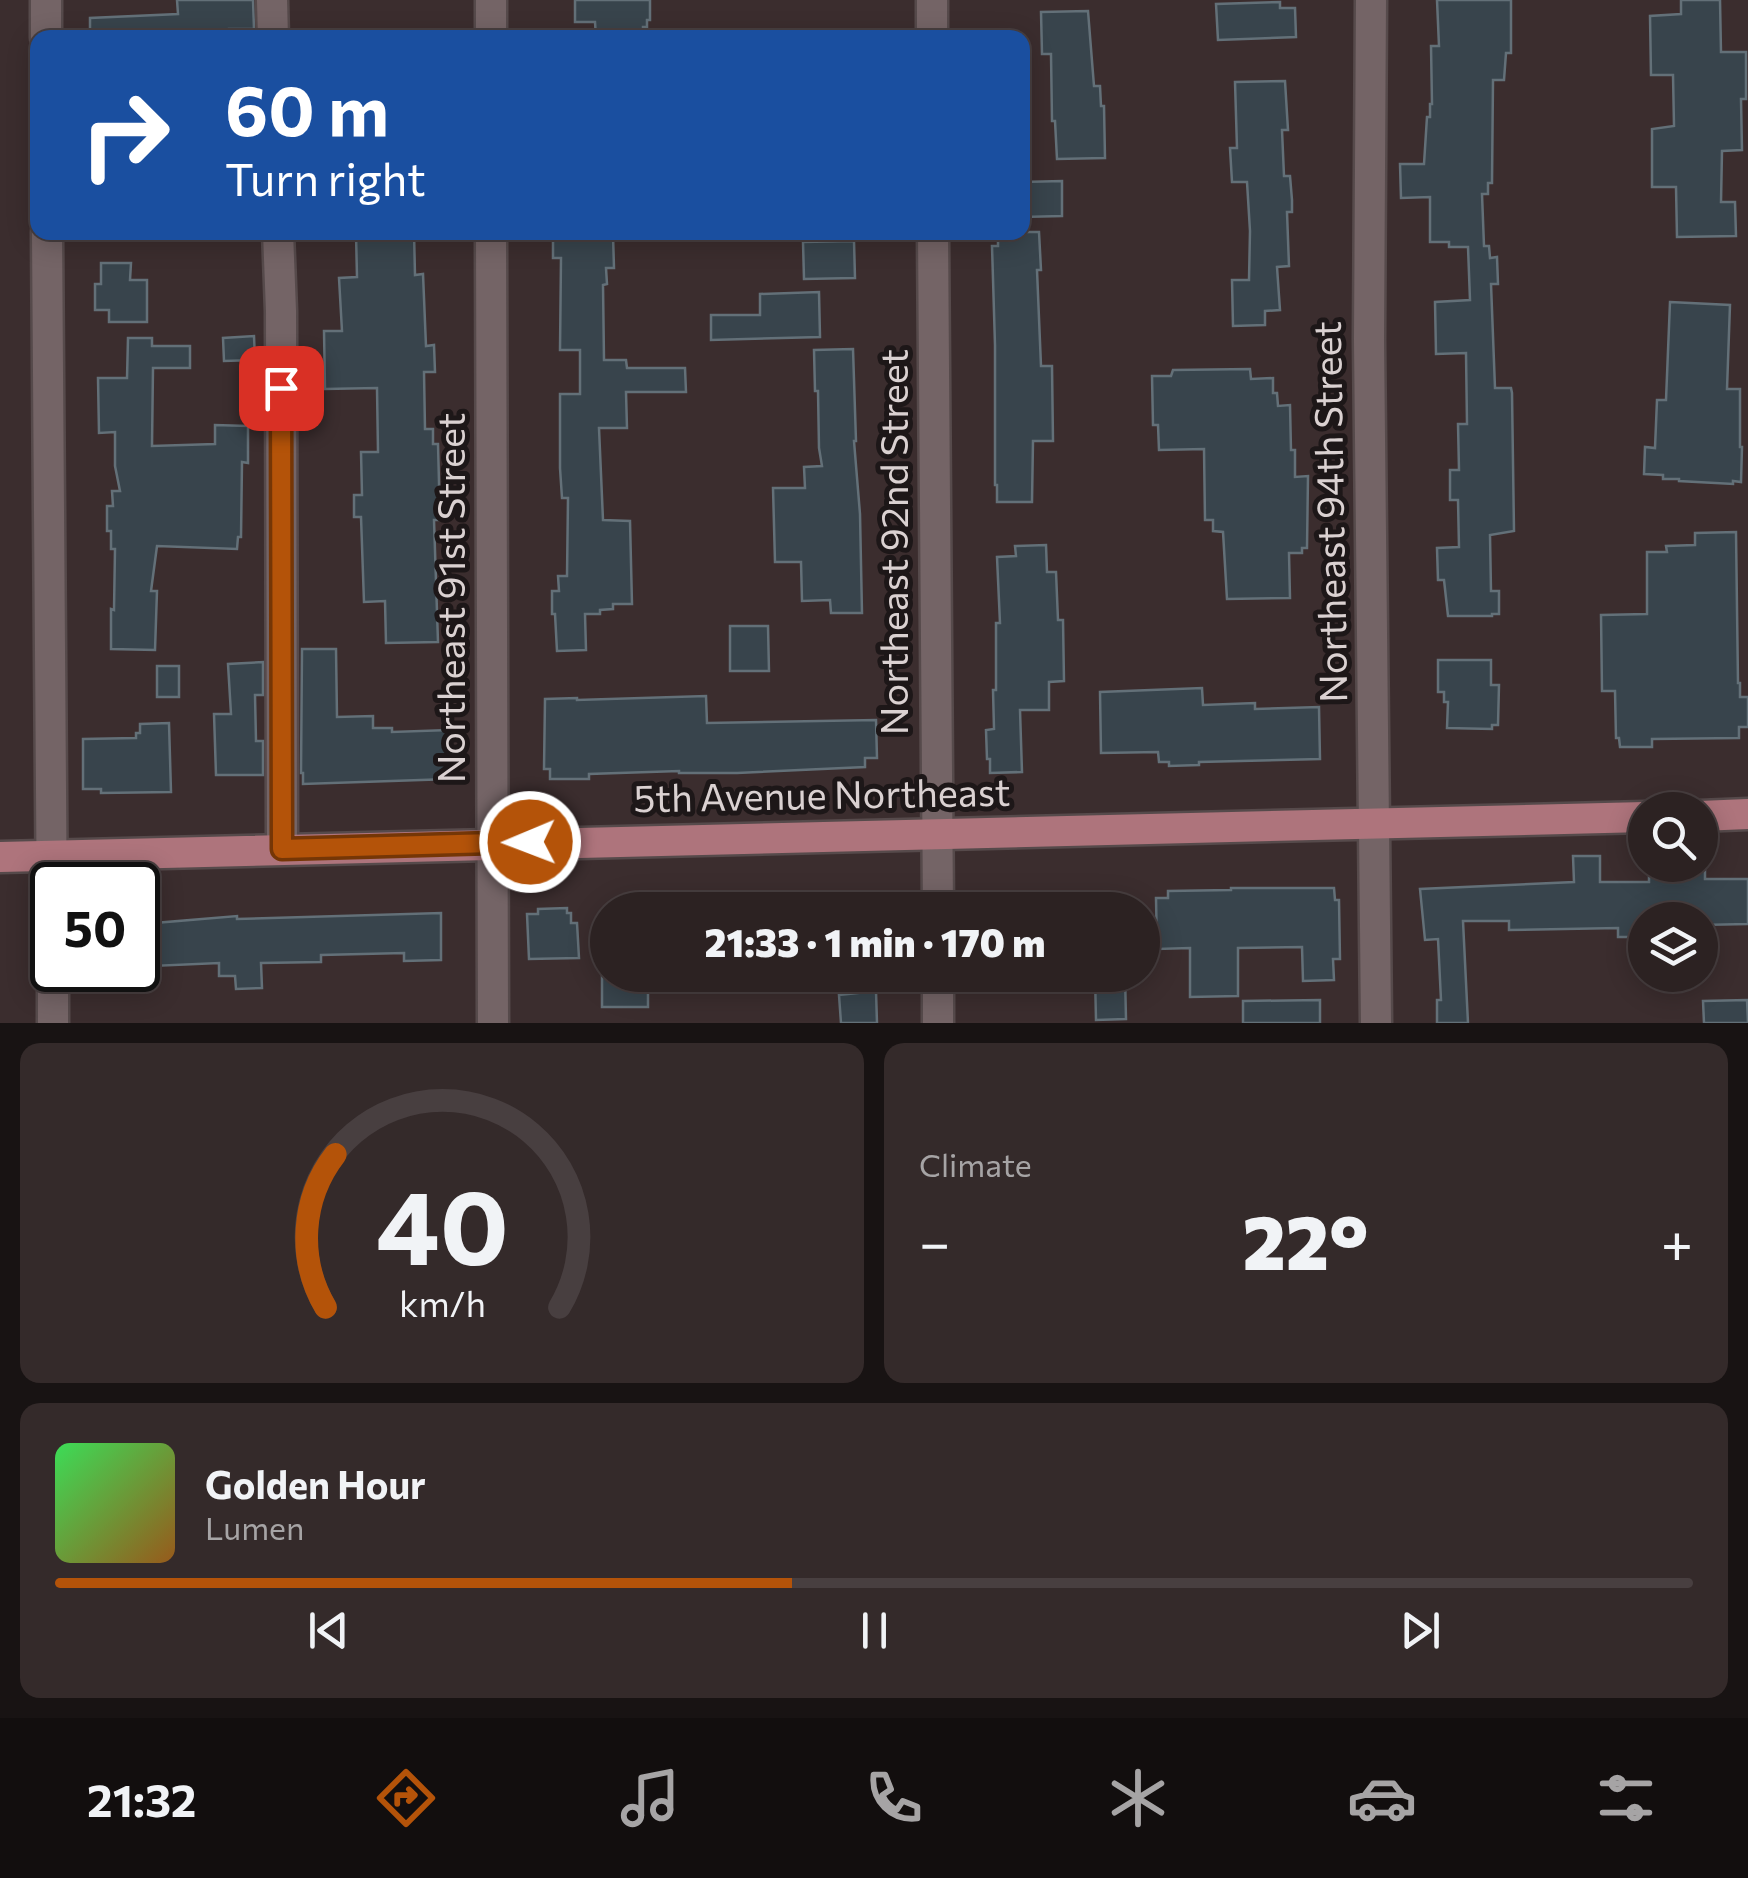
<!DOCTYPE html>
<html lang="en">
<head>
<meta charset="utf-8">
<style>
  body { margin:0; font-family:Commissioner,sans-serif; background:#342a2a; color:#f1f3f6; height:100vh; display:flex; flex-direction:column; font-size:38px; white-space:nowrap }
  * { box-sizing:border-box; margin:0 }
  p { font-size:32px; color:#a6a4a5 }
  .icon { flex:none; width:55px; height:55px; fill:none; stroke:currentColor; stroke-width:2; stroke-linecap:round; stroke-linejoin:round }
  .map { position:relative; height:1023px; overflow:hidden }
  .details { display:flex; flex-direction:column; gap:20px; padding:20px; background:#181313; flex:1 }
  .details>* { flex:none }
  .hud { position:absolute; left:30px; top:30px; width:1000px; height:210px; border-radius:20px; box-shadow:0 5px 25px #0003,0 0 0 2px #483f40; background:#1a4fa0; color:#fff; overflow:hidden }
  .controls { position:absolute; left:1628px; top:792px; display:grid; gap:20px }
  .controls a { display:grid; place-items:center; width:90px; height:90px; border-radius:50%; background:#2c2222; box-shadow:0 5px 25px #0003,0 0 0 2px #483f40; font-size:50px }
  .speed { position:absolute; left:30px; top:862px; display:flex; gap:20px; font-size:50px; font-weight:700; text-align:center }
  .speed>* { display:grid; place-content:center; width:130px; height:130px; border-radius:50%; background:#2c2222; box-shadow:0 5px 25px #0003,0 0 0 2px #483f40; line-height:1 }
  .speed .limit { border:5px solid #111; border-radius:15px; background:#fff; color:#111 }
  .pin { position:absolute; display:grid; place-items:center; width:85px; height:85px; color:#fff; margin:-42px; border-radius:20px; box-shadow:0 5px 15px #0006 }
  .me { position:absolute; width:110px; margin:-55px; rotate:269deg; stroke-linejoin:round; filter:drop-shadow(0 0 8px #0008) }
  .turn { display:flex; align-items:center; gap:35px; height:210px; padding:0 30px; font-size:45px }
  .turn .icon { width:130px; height:130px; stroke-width:2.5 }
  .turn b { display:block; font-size:70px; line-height:85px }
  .big { font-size:75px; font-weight:800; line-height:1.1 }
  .details .widget { flex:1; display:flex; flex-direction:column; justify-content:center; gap:15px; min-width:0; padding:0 35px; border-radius:20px; background:#342a2a }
  .details .dial { align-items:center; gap:0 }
  .dial svg { height:260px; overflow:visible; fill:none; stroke:#483f40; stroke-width:7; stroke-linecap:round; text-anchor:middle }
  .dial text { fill:#f1f3f6; stroke:none }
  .song { display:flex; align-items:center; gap:30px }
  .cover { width:120px; height:120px; border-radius:15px; background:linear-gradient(135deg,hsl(130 70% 55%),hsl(30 70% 35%)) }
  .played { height:10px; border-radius:5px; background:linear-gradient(90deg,#b45309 45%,#483f40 45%) }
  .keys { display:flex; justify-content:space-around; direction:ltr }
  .heat { display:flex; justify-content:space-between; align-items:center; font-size:55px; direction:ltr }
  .details .tiles { flex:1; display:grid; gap:20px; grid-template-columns:1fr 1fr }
  .widget:last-child { grid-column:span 2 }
  .trip { position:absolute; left:590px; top:892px; width:570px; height:100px; border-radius:50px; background:#2c2222; box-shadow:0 5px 25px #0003,0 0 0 2px #483f40; font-weight:800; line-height:100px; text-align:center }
  .tabs { display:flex; height:160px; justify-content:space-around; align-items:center; background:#120e0e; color:#a6a4a5 }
  .tabs .icon { width:70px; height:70px }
  .tabs .on { color:#b45309 }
  .tabs b { font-size:45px; color:#f1f3f6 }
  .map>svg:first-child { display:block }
</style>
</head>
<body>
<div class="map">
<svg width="1748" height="1023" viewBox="0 0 1748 1023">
  <rect width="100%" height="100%" fill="#3b2d2e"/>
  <g fill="#38444c" stroke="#637078" stroke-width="2.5">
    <path d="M177,0H253L254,29H229V38H90V18L178,14Z"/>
    <path d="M575,0H650V20H647V27H643V38H596L595,22H575Z"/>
    <path d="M1437,0H1511V53H1506L1504,80H1493L1492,183H1488V194H1482L1484,246H1489L1490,258L1497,257L1498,284H1491L1495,388H1511L1512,393L1514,531L1490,535L1491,591H1499V614H1492V616H1448L1444,580H1438L1437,548L1459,547L1458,500H1450V470H1459L1458,424H1467L1466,353L1436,354L1435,302L1470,300L1468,247H1449V242H1430V197L1401,198L1400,164H1424L1427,117H1430V104H1432L1431,46H1439Z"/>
    <path d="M1681,0H1720L1721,52H1746V99H1741L1742,150L1722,151L1721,202H1735L1736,236L1677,237L1676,187H1652V129L1674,126L1673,75H1651L1650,16L1681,14Z"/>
    <path d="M1280,2V8H1295L1296,37L1218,40L1216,4Z"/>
    <path d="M1088,11L1094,86H1100L1101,106H1104L1105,158L1057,159L1055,121H1052L1051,54H1042L1041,12Z"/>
    <path d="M1285,81L1288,130H1282L1284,176H1290L1292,200V212H1287L1289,266L1277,267L1280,310L1265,311V325L1233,326L1232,280H1249L1250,231L1247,182H1232L1230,148H1237L1235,82Z"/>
    <path d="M1062,181V216L1022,217V182Z"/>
    <path d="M371,232H414L415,275L423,274L426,346L434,345L435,372H424L425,429H433V444H438L440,520H434L438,642L386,643L385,601L364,602L361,517H354V495H362L361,452H378L377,388L325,389L324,331H342L339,278L357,277L356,234Z"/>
    <path d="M998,232H1039L1041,270H1037L1041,366H1052L1053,441H1033L1032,502H997V485H995V345L992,246H998Z"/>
    <path d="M613,235L614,268H606L607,284L603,285L604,360H626L627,368H685L686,392H626L627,428H599L603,520L630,521L632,604H613V609L600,610V614H585L586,650L557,651L555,614H552V591H559L558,576H567L568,498H562L560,468V394H580V350H560L561,258H553V236Z"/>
    <path d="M854,241L855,278L804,279L803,242Z"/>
    <path d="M101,263H131L130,280H147V322H109V310H95V284H101Z"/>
    <path d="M819,292L820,337L711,340V315H760V294Z"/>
    <path d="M1670,302L1730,305L1727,389H1740V447H1742L1741,482L1733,481V484L1679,481V479H1663V475L1644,474L1645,447L1655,448L1657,400H1666Z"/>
    <path d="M254,336L255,360L224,361L223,338Z"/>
    <path d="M128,338H152V346H190V368H153L152,446L215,444V425L248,426V463L242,462L241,537H238L237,549L157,546L151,591H157L155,650L111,649V609L114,610L115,549H111V531H107V506H113L112,491H120L115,466V432L99,433L98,378H127Z"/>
    <path d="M853,349L856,441H854L860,514L862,613H831L830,600L802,601L801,562H775L773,488H805L804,467L822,466L819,448L818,391H815L814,350Z"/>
    <path d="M1250,369L1251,379L1273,378V393H1277L1278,406L1290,405L1291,450H1295V477L1308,476L1307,548H1302V553H1289L1290,598L1227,599L1223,532L1213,531V520H1205L1204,449L1159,450L1158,425H1153L1152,376H1171L1173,370Z"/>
    <path d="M1736,532L1738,683H1740V697H1748V727H1739V738L1652,739V747H1620L1619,738H1616L1615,691H1602L1601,615L1647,614V552H1667L1666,546L1695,545V533Z"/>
    <path d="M1046,545L1047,572H1056L1058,620H1063L1064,681L1049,682V710H1020L1022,772L990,773V759H987L986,730L994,729L993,690H996V623H1000L997,557L1016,556L1015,546Z"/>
    <path d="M730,626H768L769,671H730Z"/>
    <path d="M302,649H336L337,717L373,716V728H392V732L449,730L450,779L303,784V773H301Z"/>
    <path d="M1438,660H1491V685H1499L1498,725H1492V729L1447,728L1448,702H1444V692H1438Z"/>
    <path d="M263,662V695H255L256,741H263V775H216L214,714H231L228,664Z"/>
    <rect x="157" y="666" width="22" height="31"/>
    <path d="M1202,688L1203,705L1255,703V709L1319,707L1320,759L1199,762V765L1169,766V762H1159L1158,752L1101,753L1100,692Z"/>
    <path d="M706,696L707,723L876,720L877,758H865V767L737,773H679V771L589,774V779H550V769H544L545,699L577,698V700Z"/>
    <path d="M169,723L171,792L101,793V789H83V739L136,738V733H140V724Z"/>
    <path d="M1573,856H1600V882H1649V869L1705,868V879H1748V924L1700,925V920H1645V937H1618V928L1509,930V921H1463L1468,1023H1437V1000H1441L1438,939L1425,940L1420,889L1574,882Z"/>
    <path d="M1231,888H1334L1335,900H1339L1340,959H1333L1334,980L1303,981L1302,947L1238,948V996L1190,997V948L1157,949L1156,898H1168V891L1231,890Z"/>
    <path d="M567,908V913H571V923H577L579,958L529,959L527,914H538V909Z"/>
    <path d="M441,913V960L404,961V953L321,955V962L261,963L262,988L236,989L235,976H219V963L152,966L150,930H156L155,923L237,916V919Z"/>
    <path d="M602,975H627V985H648V1007H602Z"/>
    <path d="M1095,975H1125L1126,1019L1096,1020Z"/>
    <path d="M876,991L877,1023H841L839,995Z"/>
    <path d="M1320,1000V1023H1243V1001Z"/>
    <path d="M1747,1000L1748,1023H1704L1703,1001Z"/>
  </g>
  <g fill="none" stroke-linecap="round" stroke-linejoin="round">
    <g stroke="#564a4b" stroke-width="35">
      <g id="minor">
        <path d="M46,0V38"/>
        <path d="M272,0L273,38"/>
        <path d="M491,0V38"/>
        <path d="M932,0V38"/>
        <path d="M1371,0L1369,340L1376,1023"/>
        <path d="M47,232L52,928"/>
        <path d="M278,232L281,311L282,849"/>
        <path d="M491,232L493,1023"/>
        <path d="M933,232L938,910"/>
        <path d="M53,970V1023"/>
        <path d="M938,975V1023"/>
      </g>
    </g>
    <g stroke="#564a4b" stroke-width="35">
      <g id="major">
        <path d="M1700,816L1748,814"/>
        <path d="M0,857L1645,817"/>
      </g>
    </g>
    <use href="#minor" stroke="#746466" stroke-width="30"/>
    <use href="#major" stroke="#ae747c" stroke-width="30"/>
  </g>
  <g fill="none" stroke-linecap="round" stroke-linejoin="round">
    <g stroke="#753606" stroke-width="25">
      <path id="route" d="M281,388L282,849L530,842"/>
    </g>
    <use href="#route" stroke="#b45309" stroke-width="18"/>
  </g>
  <g text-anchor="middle" stroke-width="10" stroke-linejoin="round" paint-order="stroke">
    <g font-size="38" fill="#dad1d1" stroke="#1d1718">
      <text transform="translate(1331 512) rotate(-91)" y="13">Northeast 94th Street</text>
      <text transform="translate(895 542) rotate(-90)" y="13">Northeast 92nd Street</text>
      <text transform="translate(452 598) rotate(-90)" y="13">Northeast 91st Street</text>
      <text transform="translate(822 796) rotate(-1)" y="13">5th Avenue Northeast</text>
    </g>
  </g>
</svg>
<div class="controls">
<a><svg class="icon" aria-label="search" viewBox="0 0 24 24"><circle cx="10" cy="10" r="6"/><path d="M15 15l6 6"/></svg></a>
<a><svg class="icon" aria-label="layers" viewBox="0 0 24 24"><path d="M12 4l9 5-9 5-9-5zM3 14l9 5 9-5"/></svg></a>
</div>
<div class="speed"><div class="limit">50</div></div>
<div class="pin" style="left:281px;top:388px;background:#d93025"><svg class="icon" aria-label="arrive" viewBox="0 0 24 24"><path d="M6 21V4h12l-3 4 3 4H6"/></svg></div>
<svg class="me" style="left:530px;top:842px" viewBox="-20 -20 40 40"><circle r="17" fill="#b45309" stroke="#fff" stroke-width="3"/><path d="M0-11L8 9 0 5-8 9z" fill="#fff"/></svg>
<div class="trip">21:33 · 1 min · 170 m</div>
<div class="hud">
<div class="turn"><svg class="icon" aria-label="right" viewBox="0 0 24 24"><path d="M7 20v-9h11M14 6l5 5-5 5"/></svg><div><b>60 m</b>Turn right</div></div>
</div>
</div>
<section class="details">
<div class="tiles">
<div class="widget dial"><svg viewBox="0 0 100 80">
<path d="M14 69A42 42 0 1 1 86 69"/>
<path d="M14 69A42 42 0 0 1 17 22" stroke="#b45309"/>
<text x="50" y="56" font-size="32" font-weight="700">40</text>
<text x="50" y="72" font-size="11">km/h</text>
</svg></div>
<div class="widget"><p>Climate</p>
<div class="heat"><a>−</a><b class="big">22°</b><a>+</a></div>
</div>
<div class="widget">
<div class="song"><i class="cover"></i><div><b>Golden Hour</b><p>Lumen</p></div></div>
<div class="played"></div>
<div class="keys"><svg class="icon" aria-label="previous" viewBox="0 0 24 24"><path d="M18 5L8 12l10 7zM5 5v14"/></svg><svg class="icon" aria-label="pause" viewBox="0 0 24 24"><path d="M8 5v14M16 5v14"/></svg><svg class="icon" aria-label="next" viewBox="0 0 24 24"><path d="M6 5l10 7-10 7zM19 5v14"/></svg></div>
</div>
</div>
</section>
<nav class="tabs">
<b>21:32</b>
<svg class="icon on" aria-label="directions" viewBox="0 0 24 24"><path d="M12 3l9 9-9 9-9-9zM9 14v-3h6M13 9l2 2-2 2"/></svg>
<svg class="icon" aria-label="music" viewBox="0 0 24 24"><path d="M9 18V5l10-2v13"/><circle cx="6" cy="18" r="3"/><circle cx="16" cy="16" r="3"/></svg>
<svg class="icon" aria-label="phone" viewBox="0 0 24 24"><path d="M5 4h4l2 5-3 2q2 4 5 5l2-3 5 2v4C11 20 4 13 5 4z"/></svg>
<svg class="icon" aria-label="climate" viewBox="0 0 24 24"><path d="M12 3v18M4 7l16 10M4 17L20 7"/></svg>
<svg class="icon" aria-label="car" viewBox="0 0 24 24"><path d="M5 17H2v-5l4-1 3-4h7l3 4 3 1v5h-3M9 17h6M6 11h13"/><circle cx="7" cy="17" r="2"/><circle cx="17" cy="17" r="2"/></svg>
<svg class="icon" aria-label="filters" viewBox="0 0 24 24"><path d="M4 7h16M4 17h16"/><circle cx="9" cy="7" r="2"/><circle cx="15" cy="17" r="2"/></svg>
</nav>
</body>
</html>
